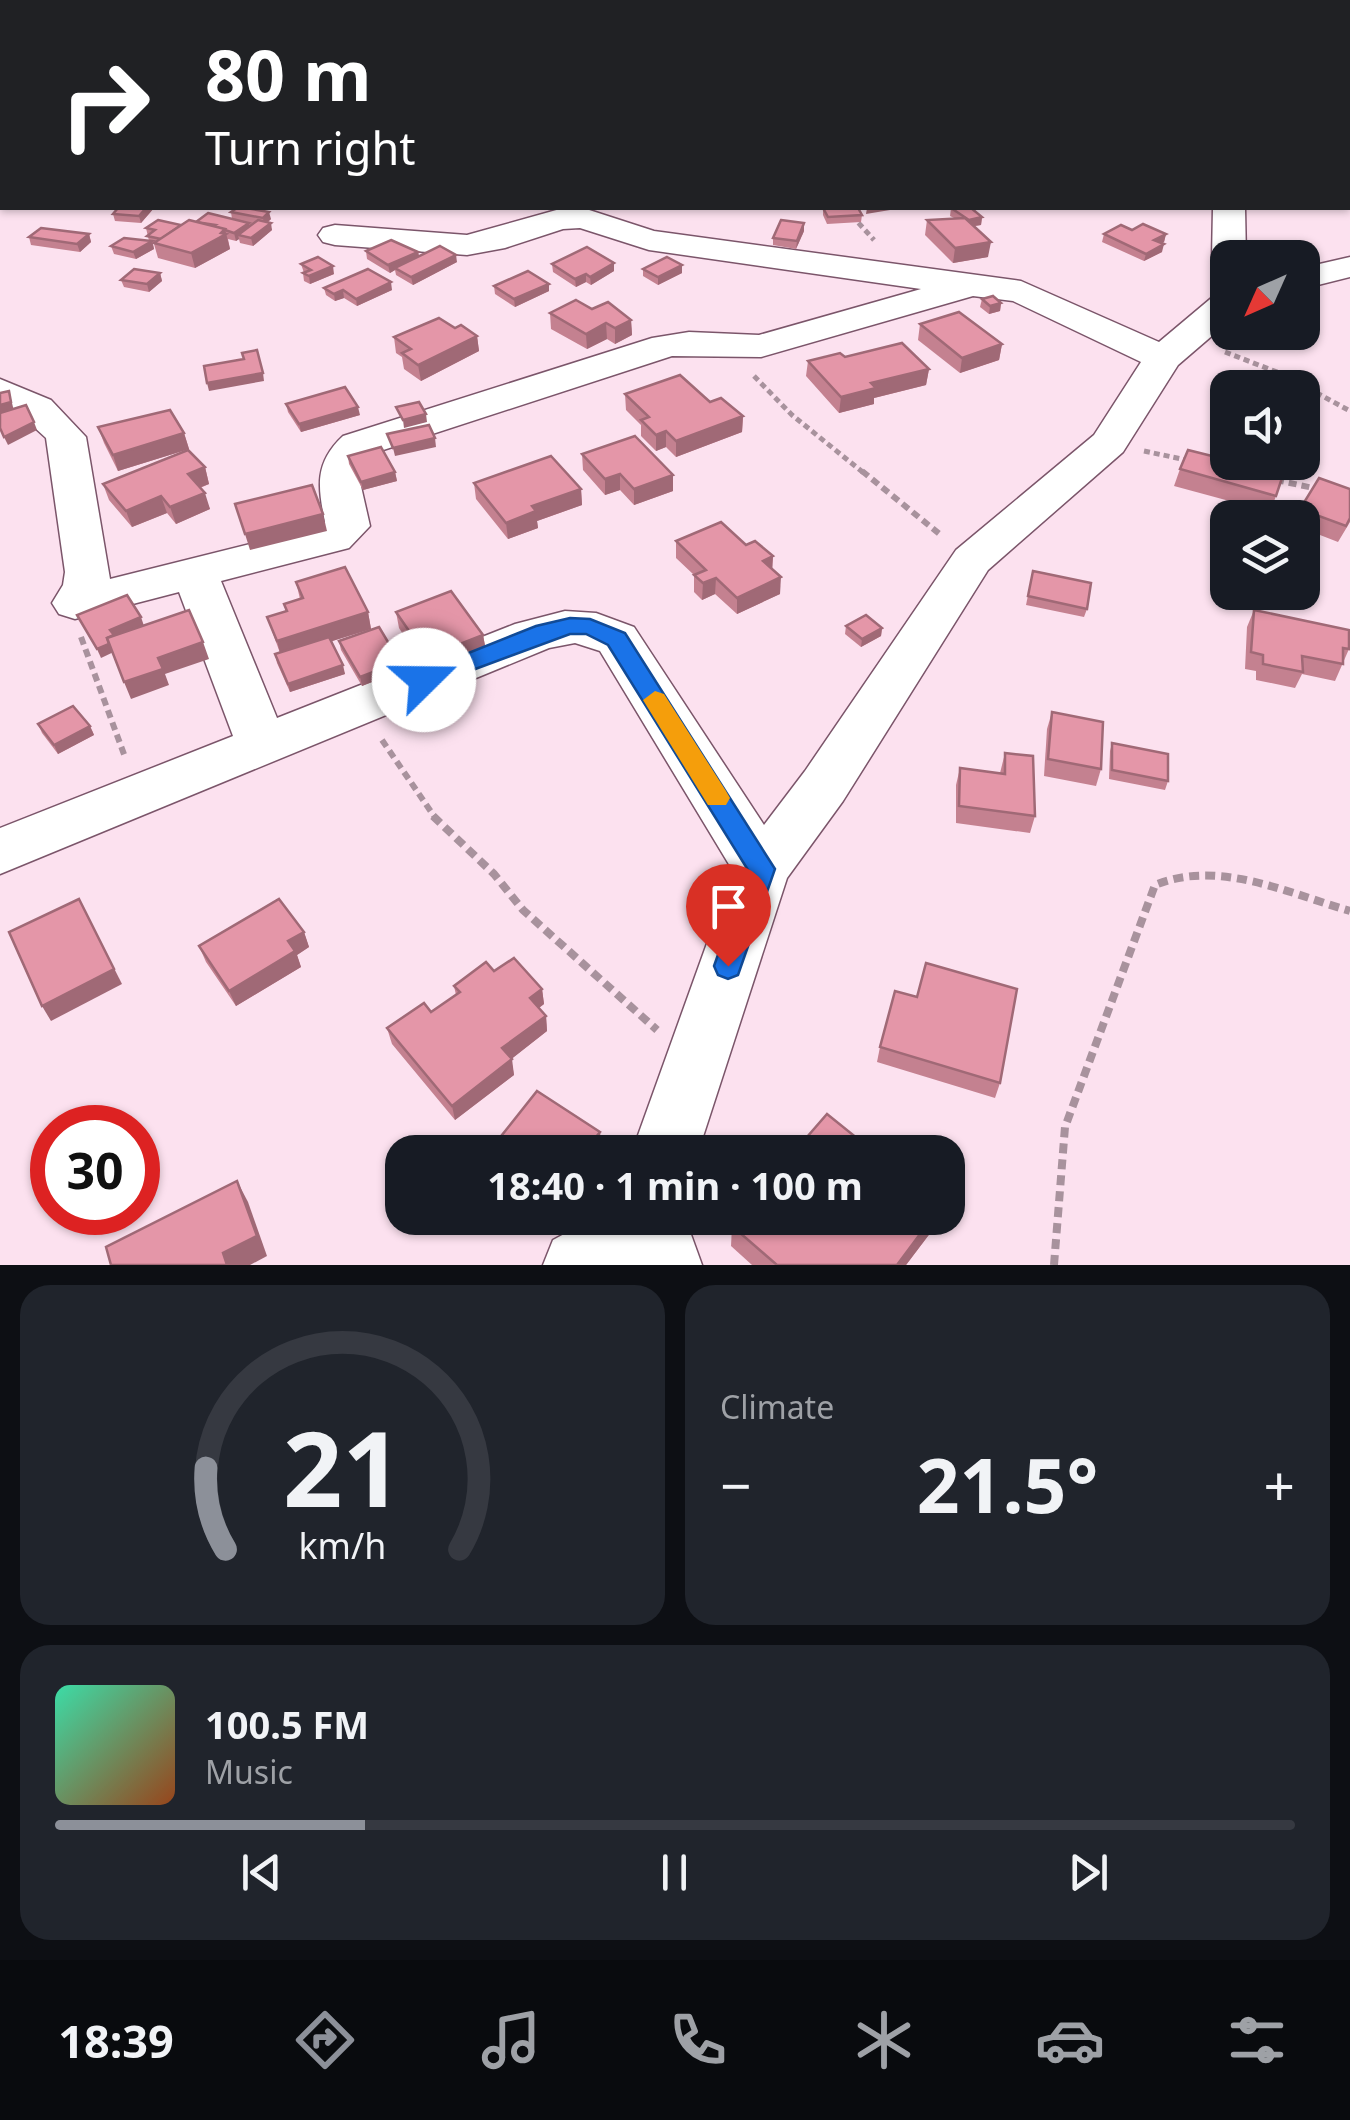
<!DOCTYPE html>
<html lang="en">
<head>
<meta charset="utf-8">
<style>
  body { margin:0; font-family:"Noto Sans",sans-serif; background:#20242c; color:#f1f3f6; height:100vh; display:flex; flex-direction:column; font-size:38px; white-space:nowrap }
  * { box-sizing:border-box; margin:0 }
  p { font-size:32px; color:#9ea1a6 }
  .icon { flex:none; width:55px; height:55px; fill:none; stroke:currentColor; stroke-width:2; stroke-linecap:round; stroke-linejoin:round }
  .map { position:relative; height:1265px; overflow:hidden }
  .drawer { display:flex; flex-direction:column; gap:20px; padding:20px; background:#0d0f14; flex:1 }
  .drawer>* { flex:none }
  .top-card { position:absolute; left:0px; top:0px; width:1350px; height:210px; box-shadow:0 2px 8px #0004; background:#202124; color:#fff; overflow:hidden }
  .needle { width:65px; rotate:225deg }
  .controls { position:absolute; left:1210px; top:240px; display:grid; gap:20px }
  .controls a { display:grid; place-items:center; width:110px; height:110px; border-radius:20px; background:#171b24; box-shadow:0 2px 8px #0004; font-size:50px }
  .speed { position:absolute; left:30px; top:1105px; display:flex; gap:20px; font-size:50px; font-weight:700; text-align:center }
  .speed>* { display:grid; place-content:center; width:130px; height:130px; border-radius:50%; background:#171b24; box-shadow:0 2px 8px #0004; line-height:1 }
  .speed .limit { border:15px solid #d22; background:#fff; color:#111 }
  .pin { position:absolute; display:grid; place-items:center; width:85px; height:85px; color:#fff; margin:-102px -42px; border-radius:50% 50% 50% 0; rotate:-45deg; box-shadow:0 0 10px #0007 }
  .pin .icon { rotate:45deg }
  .me { position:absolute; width:110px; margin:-55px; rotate:68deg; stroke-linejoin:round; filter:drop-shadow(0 0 8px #0008) }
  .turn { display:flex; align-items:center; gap:35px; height:210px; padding:0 40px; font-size:45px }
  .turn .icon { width:130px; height:130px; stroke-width:2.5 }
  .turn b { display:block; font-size:70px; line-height:85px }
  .big { font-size:75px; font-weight:700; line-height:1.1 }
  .drawer .card { flex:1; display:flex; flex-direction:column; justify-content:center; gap:15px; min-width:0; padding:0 35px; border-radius:30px; background:#20242c }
  .drawer .dial { align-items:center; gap:0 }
  .dial svg { height:260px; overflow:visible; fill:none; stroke:#363941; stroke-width:7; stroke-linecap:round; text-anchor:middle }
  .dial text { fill:#f1f3f6; stroke:none }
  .song { display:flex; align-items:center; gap:30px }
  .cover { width:120px; height:120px; border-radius:15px; background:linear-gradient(135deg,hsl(160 70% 55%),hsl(20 70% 35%)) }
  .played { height:10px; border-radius:5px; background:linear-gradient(90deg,#8c9099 25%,#363941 25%) }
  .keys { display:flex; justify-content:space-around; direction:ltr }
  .heat { display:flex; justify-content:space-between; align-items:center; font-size:55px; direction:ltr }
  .drawer .tiles { flex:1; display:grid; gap:20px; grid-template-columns:1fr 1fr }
  .card:last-child { grid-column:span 2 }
  .trip { position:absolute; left:385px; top:1135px; width:580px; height:100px; border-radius:30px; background:#171b24; box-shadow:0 2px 8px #0004; font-weight:700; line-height:100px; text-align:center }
  .dock { display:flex; height:160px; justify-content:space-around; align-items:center; background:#090b0e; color:#9ea1a6 }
  .dock .icon { width:70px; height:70px }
  .dock .selected { color:#8c9099 }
  .dock b { font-size:45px; color:#f1f3f6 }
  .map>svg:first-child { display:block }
</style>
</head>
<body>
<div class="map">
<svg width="1350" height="1265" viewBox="0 0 1350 1265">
  <rect width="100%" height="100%" fill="#fce1ef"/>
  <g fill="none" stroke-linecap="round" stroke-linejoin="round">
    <g fill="#4aa2c2" fill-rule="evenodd">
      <path d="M231,0H239L241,2H234Z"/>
      <path d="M832,0L824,2H806L809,0Z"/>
    </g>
    <g stroke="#7b556a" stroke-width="3">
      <g id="minor">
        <path d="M2,92V110L0,111V93Z"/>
        <path d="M583,208L654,231L1021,281L1159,342L1215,295L1228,292V322L1178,365L1123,452L988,570L843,801L787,878L698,1152H632L733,871L600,651L575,643L549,648L0,874V828L233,736L179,592L75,619L59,614L52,603L63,585L65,572L46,438L23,417L0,405V379L51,400L86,437L110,579L318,527L325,522C318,487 314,463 343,436L652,338L689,332L759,335L921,289L649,250L580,228L563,229L505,248L467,255L335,245L323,242L318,235L323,228L335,225L467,235L560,209ZM973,296L1013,301L1141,362L1094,435L956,550L805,771L764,825L634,627L596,613L565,611L515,624L277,718L221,581L349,548L370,526L360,482L363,463L371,454L672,356L761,357Z"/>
        <path d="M1213,208H1245L1246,258H1228V268L1217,265L1212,258Z"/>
        <path d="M1350,257V277L1302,289V268Z"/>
        <path d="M594,1218H685L702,1265H543L553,1240Z"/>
      </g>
    </g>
    <g stroke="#a8929d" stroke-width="4" stroke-dasharray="5 2.5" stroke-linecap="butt">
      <path d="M40,0L54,2"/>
      <path d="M1066,0L1071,2"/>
      <path d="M122,2L126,0"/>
      <path d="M1196,2L1220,0"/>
    </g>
    <g stroke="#a8929d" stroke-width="5" stroke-dasharray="6 4" stroke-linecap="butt">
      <path d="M845,208L874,240"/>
      <path d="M1225,352L1282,374L1350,411"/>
      <path d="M754,376L792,415L865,474"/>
      <path d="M1144,451L1191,461"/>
    </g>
    <g stroke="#a8929d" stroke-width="6" stroke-dasharray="8 5" stroke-linecap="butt">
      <path d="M862,471L942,536"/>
      <path d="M1276,480L1318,489"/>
      <path d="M81,637L125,757"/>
      <path d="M382,740L436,819"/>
    </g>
    <g stroke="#a8929d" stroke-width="8" stroke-dasharray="10 6" stroke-linecap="butt">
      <path d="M433,816L494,874L523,910L657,1030"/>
      <path d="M1054,1265L1065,1127L1155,885C1218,859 1288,893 1350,911"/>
    </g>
    <use href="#minor" fill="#fff" fill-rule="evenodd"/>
  </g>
  <g fill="#c48190">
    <path d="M1348,151H1350V180L1348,177Z"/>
    <path d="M154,208L141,223L115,221L113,214Z"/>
    <path d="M823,208L862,215L861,222L827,224L823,215Z"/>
    <path d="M951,208L982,217L981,225L974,226L988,257L953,263L925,235L927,220L954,218L950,216Z"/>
    <path d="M1291,208H1334L1333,210Z"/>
    <path d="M231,212L271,219L268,222L272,230L253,246L240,243L239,239L236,241L228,239L230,249L195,268L158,258L154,244H153L154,249L136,259L114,254L111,246L149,241L146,228L232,219Z"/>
    <path d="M1132,230L1166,234L1164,242L1161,243L1162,252L1144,261L1102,242L1104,234Z"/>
    <path d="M804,231L796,249L773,245V238Z"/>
    <path d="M89,234L91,242L80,252L31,245L29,237Z"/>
    <path d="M366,251L418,252L419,256L457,262L413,285L396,275L395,270L390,273L367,259Z"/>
    <path d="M614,263V271L591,285L586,282L576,287L553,272L552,264Z"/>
    <path d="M301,264L334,274L310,284L304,281L303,273H304Z"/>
    <path d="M682,265V273L658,285L643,276V269Z"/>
    <path d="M160,273L162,281L149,292L124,287L121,280Z"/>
    <path d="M494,286L549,291L515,307L495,294Z"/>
    <path d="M324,288L392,290L357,306L344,298L335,301L326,295Z"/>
    <path d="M982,299L1001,303L1000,311L989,314L980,307Z"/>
    <path d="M592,309L631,320L632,335L615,344L607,339L587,349L551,329L550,313Z"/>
    <path d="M920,324L1002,344L999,360L960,373L918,340Z"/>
    <path d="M455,328L477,336L479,351L421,381L404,369L402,357L396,353L394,337Z"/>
    <path d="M845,357L929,369L926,385L874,398V404L839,413L806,376L808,361Z"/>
    <path d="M625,394L710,402L743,416L742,432L676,457L666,447L656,451L641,436V425L626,410Z"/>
    <path d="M286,404L360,415L301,432L288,412Z"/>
    <path d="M98,427L184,433L189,449L118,471L104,443Z"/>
    <path d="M582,454L673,491L634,505L620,490L605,495L583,470Z"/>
    <path d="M348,456L395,472L397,481L363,490L349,464Z"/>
    <path d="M205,467L209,484L200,488L210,509L176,524L167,513L132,527L109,500L103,484Z"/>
    <path d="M1180,469L1276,496L1270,512L1174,486Z"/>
    <path d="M474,483L581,489L582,505L537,521L538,528L508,539L476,499Z"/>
    <path d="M1350,489V522L1338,542L1302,528V518H1296L1300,509Z"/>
    <path d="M676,541L746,545L773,556L772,569L780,594L737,614L715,594L702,600L694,592V575L676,558Z"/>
    <path d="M1033,571L1087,609L1084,617L1026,605Z"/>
    <path d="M296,582L368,612L371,629L332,641L345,674L290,692L277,663L275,654L280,653L267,617L286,612L284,604L300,599Z"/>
    <path d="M1254,610L1349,649L1335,681L1302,674L1295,688L1256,680V671L1245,669L1247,627Z"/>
    <path d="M396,612L483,635L486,651L429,674L399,628Z"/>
    <path d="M846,626L882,628L881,636L861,647L845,634Z"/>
    <path d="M339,641L402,670L362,686L341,650Z"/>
    <path d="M1052,712L1101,769L1096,786L1044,776L1047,729Z"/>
    <path d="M38,724L90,726L94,735L58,754L42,733Z"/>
    <path d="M1112,743L1168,781L1165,790L1109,779L1110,751Z"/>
    <path d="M1005,753L1035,816L1030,833L956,823V785L960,768L1000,773Z"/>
    <path d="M304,932L309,947L297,955L301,967L236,1006L206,962L199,946Z"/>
    <path d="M494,971L542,989L544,1004L539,1008L546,1016L547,1031L511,1059L514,1075L455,1120L392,1044L387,1028L431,1012L456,995L454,986Z"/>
    <path d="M917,997L1000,1083L995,1098L877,1062L880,1047Z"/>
    <path d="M600,1132L601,1147L597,1152H500L498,1140Z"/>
    <path d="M740,1218H935L931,1232L906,1265H752L731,1246L732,1226Z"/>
  </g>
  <g fill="#a06976">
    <path d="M0,0H9L10,2H2V8L0,9Z"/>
    <path d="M1115,0H1140L1115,2Z"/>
    <path d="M146,208H154L141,223L139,216Z"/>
    <path d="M867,208H890V210L866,214Z"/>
    <path d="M269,212L271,219L264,225L263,218Z"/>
    <path d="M982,217L981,225L968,227L969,220Z"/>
    <path d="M249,223L250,230L238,235L239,239L236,241L234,233Z"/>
    <path d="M271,223L272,230L253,246L251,238Z"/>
    <path d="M804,223V231L796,249L797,241Z"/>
    <path d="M225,229L230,249L195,268L191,253Z"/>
    <path d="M89,234L91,242L80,252L77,244Z"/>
    <path d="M1166,234L1164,242L1152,248L1154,240Z"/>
    <path d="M152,241L154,249L136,259L133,252Z"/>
    <path d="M991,242L988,257L953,263L955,248Z"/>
    <path d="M1164,244L1162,252L1144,261L1146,254Z"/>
    <path d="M418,252L420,260L395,268V270L390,273L388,265Z"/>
    <path d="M456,255L457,262L413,285L411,277Z"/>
    <path d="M614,263V271L591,285L590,277Z"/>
    <path d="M682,265V273L658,285V277Z"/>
    <path d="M333,266L334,274L310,284L309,276Z"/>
    <path d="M160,273L162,281L149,292L147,284Z"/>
    <path d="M586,274V282L576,287L575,279Z"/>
    <path d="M391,282L392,290L357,306L356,299Z"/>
    <path d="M549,284V291L515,307L514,299Z"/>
    <path d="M343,290L344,298L335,301L334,294Z"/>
    <path d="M1001,303L1000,311L989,314L990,306Z"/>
    <path d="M631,320L632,335L615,344V328Z"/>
    <path d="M606,323L607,339L587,349L586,334Z"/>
    <path d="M477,336L479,351L421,381L418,365Z"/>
    <path d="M1002,344L999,360L960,373L962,358Z"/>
    <path d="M929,369L926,385L874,398V404L839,413L841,397L871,383Z"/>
    <path d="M263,373L264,381L209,391L207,383Z"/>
    <path d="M9,391L14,411L0,414V405Z"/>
    <path d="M358,407L360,415L301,432L299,424Z"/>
    <path d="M426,414L427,422L404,428L403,420Z"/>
    <path d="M743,416L742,432L676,457V441Z"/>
    <path d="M34,422L37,430L8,445L4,437Z"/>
    <path d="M666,431V447L656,451V435Z"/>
    <path d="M184,433L189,449L118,471L113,455Z"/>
    <path d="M435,438L436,447L395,456L393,448Z"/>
    <path d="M205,467L209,484L193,490L188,474Z"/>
    <path d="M395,472L397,481L363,490L361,482Z"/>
    <path d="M620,474V490L605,495V479Z"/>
    <path d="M673,475V491L634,505V489Z"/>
    <path d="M581,489L582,505L537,521L538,528L508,539L506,523L532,506Z"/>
    <path d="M205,493L210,509L176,524L170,507Z"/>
    <path d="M161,496L167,513L132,527L126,511Z"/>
    <path d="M323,514L327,531L250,550L245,534Z"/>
    <path d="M773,556L772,573L763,561Z"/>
    <path d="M781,577L780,594L737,614V598Z"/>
    <path d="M716,578L715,594L702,600L703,583Z"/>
    <path d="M368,612L371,629L281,657L277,641Z"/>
    <path d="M141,617L144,626L114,639L110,630Z"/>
    <path d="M882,628L881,636L861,647L862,639Z"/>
    <path d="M483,635L486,651L429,674L427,657Z"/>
    <path d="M117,641L120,649L101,658L97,649Z"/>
    <path d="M203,642L209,659L165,674L169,685L131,699L124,682L158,658Z"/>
    <path d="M400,662L402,670L362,686L360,677Z"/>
    <path d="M343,665L345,674L290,692L288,684Z"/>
    <path d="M90,726L94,735L58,754L54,745Z"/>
    <path d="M79,899L122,984L51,1021L42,1006Z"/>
    <path d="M304,932L309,947L297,955L301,967L236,1006L229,991L288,941Z"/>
    <path d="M542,989L544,1004L532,1013L530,998Z"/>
    <path d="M546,1016L547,1031L505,1064L502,1048Z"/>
    <path d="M512,1059L514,1075L455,1120L452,1106Z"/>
    <path d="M600,1132L601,1147L597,1152H584Z"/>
    <path d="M237,1181L248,1202L267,1256L250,1265H227L223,1253Z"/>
    <path d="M932,1218H935L931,1232L906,1265H897Z"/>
  </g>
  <g fill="#e496a8" stroke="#a06976" stroke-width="2.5">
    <path d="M640,0H678L682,2H645Z"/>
    <path d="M1241,0L1248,2H1218Z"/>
    <path d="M1267,0H1305L1309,2H1271Z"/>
    <path d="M0,69H2V82L0,83Z"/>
    <rect x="0" y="180" width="2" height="17"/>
    <path d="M118,208H146L139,216L113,214Z"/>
    <path d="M237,208H246L269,212L263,218L231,212Z"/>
    <path d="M823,208H858L862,215L828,217Z"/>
    <path d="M951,208H971L982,217L969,220Z"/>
    <path d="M208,213L249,223L234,233L213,226L215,225L196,222Z"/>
    <path d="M965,218L991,242L955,248L927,220Z"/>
    <path d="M158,220L181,225L161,239L147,236L155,230L146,228Z"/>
    <path d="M189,220L225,229L221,233L226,234L191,253L154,243Z"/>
    <path d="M258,220L271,223L251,238L238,235Z"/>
    <path d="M781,220L804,223L797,241L773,238Z"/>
    <path d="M1143,224L1166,234L1154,240L1164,244L1146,254L1104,234L1121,225L1132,230Z"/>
    <path d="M41,228L89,234L77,244L29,237Z"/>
    <path d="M124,238L152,241L133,252L111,246Z"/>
    <path d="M391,240L418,252L388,265L366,251Z"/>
    <path d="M440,246L456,255L411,277L395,268Z"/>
    <path d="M587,247L614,263L590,277L586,274L575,279L552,264Z"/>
    <path d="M318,257L333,266L309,276L303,273L311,270L301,264Z"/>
    <path d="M667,257L682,265L658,277L643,269Z"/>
    <path d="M134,269L160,273L147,284L121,280Z"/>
    <path d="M368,269L391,282L356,299L343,290L334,294L324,288Z"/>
    <path d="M528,271L549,284L514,299L494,286Z"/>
    <path d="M993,296L1001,303L990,306L982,299Z"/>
    <path d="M576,300L592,309L608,302L631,320L615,328L606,323L586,334L550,313Z"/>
    <path d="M959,312L1002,344L962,358L920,324Z"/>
    <path d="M439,318L455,328L461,325L477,336L418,365L402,353L411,349L394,337Z"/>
    <path d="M902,343L929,369L871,383L876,388L841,397L808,361L840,353L845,357Z"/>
    <path d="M257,350L263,373L207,383L204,366L244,359L242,353Z"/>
    <path d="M680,375L710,402L721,398L743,416L676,441L666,431L656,435L641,420L649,417L625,394Z"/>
    <path d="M345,387L358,407L299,424L286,404Z"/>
    <path d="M9,391L11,402L0,405V393Z"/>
    <path d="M419,402L426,414L403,420L396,407Z"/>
    <path d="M26,405L34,422L4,437L0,428V413Z"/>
    <path d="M170,410L184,433L113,455L98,427Z"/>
    <path d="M429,425L435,438L393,448L387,434Z"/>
    <path d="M635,436L673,475L634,489L620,474L605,479L582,454Z"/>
    <path d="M381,447L395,472L361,482L348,456Z"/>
    <path d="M188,450L205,467L188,474L205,493L170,507L161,496L126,511L103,484Z"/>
    <path d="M1188,450L1228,460V462H1235L1283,475L1276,496L1180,469Z"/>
    <path d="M551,456L581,489L532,506L536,511L506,523L474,483Z"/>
    <path d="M1319,478L1350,489V518L1346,526L1300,509Z"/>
    <path d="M312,485L323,514L245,534L235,504Z"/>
    <path d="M721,522L746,545L755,541L773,556L763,561L781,577L737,598L716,578L703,583L694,575L706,570L676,541Z"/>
    <path d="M345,567L368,612L277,641L267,617L287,611L284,604L303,598L296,582Z"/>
    <path d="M1033,571L1091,583L1087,609L1028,596Z"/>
    <path d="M451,591L483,635L427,657L396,612Z"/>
    <path d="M127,595L141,617L110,630L114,635L107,638L109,644L97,649L77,615Z"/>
    <path d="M189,610L203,642L158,658L163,669L124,682L107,638Z"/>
    <path d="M1254,610L1349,630V649L1343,648V664L1302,656L1303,672L1263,664V655L1251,652Z"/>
    <path d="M866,615L882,628L862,639L846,626Z"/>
    <path d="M379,627L400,662L360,677L339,641Z"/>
    <path d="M329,637L343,665L288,684L275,654Z"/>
    <path d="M73,706L90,726L54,745L38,724Z"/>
    <path d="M1052,712L1103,722L1101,769L1048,759Z"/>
    <path d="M1112,743L1168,754V781L1112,770Z"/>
    <path d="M1005,753L1033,756L1035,816L959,806L960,768L1005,774Z"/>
    <path d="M79,899L114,969L42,1006L9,932Z"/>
    <path d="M279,899L304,932L288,941L295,951L229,991L199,946Z"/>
    <path d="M514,958L542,989L530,998L546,1016L502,1048L512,1059L452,1106L387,1028L424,1003L431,1012L460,992L454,986L486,962L494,971Z"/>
    <path d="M926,963L1017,989L1000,1083L880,1047L895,991L917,997Z"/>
    <path d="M537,1091L600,1132L584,1152H517L498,1140Z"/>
    <path d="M827,1114L873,1151L872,1152H794Z"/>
    <path d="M237,1181L257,1236L223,1253L227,1265H111L106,1247Z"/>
    <path d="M740,1218H932L897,1265H777L732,1226Z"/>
  </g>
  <path fill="#1a73e8" stroke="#114b97" stroke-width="2.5" d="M570,618L590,619L625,633L775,869L738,975L728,979L718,975L714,966L748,870L608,645L586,634H570L424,688L412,680L416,674L536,626Z"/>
  <path fill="#f59e0b" d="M655,691L664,694L726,791L730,798L726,805H708L643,700Z"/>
</svg>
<div class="controls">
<a><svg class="needle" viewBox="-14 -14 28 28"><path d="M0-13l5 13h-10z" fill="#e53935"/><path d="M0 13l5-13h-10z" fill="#9ea1a6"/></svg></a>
<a><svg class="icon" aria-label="sound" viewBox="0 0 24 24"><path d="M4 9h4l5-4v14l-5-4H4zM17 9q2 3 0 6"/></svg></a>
<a><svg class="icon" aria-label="layers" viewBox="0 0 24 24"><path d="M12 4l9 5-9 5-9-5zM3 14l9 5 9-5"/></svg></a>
</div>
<div class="speed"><div class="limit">30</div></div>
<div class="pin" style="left:728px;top:966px;background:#d93025"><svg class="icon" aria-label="arrive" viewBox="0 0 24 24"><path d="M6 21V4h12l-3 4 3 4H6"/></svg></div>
<svg class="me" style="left:424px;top:680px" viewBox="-20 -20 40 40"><circle r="19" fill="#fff"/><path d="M0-13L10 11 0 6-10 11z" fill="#1a73e8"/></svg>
<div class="trip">18:40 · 1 min · 100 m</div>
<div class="top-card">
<div class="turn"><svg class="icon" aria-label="right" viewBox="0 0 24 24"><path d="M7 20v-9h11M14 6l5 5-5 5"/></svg><div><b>80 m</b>Turn right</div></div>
</div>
</div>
<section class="drawer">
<div class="tiles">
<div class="card dial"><svg viewBox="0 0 100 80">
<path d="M14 69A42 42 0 1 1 86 69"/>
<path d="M14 69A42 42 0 0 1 8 44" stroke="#8c9099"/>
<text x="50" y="56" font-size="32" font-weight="700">21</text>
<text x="50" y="72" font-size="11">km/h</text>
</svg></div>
<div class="card"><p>Climate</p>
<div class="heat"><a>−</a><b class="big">21.5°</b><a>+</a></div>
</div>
<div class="card">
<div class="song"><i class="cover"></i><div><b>100.5 FM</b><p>Music</p></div></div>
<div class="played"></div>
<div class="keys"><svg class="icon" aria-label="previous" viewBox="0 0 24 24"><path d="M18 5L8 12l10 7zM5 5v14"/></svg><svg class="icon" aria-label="pause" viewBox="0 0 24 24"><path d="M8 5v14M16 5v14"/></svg><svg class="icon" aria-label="next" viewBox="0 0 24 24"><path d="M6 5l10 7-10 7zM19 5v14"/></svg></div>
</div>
</div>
</section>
<nav class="dock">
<b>18:39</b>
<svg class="icon selected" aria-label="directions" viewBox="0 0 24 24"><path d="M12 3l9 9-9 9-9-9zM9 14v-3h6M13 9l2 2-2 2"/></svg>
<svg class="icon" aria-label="music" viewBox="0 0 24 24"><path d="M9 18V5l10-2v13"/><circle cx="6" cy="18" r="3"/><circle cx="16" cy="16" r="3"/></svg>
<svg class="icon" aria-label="phone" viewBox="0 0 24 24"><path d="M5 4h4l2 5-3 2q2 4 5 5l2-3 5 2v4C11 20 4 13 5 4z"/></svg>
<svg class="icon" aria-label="climate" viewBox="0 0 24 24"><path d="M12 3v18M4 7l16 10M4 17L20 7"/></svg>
<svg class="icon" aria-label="car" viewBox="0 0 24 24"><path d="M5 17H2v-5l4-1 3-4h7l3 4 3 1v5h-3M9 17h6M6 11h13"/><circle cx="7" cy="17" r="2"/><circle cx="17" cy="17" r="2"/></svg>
<svg class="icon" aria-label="filters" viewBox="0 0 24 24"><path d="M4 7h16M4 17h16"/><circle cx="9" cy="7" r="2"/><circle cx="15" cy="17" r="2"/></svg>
</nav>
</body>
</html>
